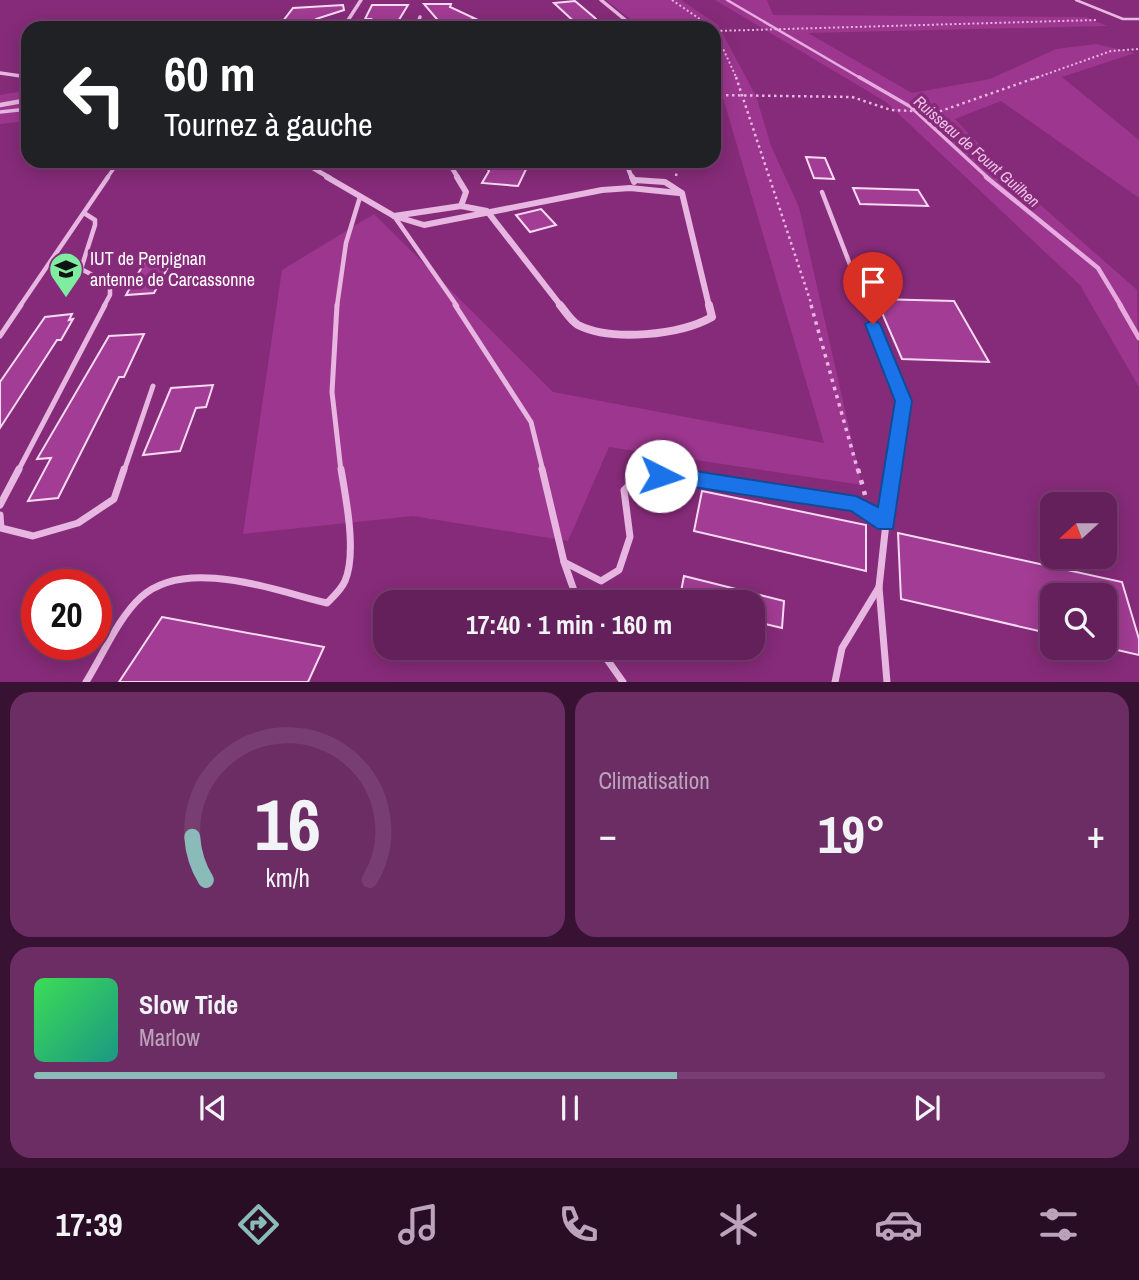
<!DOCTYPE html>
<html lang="fr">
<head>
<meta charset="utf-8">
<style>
  body { margin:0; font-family:"Archivo Narrow",sans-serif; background:#6c2d64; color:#f1f3f6; height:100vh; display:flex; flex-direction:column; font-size:26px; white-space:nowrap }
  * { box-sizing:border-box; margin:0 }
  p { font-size:23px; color:#bba3bb }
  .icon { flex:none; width:38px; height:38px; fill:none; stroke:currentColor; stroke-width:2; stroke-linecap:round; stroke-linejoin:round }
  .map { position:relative; height:682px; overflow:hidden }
  .sheet { display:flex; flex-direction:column; gap:10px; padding:10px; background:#371232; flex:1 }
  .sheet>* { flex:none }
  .top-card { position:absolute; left:21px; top:21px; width:700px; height:147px; border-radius:21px; box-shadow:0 4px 18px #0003,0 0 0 2px #783e71; background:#202124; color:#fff; overflow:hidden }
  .needle { width:46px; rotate:249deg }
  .tools { position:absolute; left:1040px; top:492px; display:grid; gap:14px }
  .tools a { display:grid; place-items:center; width:77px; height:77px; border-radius:14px; background:#64205b; box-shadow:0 4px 18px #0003,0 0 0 2px #783e71; font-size:35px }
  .speed { position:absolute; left:21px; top:569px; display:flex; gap:14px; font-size:35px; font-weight:700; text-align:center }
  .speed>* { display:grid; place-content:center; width:91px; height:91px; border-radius:50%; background:#64205b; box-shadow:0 4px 18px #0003,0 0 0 2px #783e71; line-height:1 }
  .speed .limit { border:10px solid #d22; background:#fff; color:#111 }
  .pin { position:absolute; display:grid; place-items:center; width:60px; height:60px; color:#fff; margin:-72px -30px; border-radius:50% 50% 50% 0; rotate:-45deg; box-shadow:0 0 7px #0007 }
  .pin .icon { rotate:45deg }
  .me { position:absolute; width:77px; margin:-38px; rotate:94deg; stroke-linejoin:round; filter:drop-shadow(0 0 5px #0008) }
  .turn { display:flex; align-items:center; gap:24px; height:147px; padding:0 28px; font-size:32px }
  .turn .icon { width:91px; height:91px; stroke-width:2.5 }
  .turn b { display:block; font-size:49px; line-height:60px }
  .big { font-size:52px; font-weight:700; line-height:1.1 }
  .sheet .card { flex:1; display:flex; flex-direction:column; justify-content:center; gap:10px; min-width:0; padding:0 24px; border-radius:21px; background:#6c2d64 }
  .sheet .dial { align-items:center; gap:0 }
  .dial svg { height:182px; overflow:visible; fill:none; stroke:#783e71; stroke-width:7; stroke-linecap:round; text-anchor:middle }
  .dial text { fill:#f1f3f6; stroke:none }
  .song { display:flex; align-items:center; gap:21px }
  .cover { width:84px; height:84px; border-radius:10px; background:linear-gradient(135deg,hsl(130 70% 55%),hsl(170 70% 35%)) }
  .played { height:7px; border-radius:4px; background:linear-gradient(90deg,#8bbbb9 60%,#783e71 60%) }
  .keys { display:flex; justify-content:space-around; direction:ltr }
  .heat { display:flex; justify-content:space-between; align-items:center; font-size:38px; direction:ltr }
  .sheet .tiles { flex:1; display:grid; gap:10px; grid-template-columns:1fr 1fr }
  .card:last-child { grid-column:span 2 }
  .trip { position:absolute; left:373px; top:590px; width:392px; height:70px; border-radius:21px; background:#64205b; box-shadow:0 4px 18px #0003,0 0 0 2px #783e71; font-weight:700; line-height:70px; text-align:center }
  .tabs { display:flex; height:112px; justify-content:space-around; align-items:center; background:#280d24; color:#bba3bb }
  .tabs .icon { width:49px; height:49px }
  .tabs .selected { color:#8bbbb9 }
  .tabs b { font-size:32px; color:#f1f3f6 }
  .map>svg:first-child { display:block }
</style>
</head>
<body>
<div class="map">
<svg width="1139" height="682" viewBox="0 0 1139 682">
  <rect width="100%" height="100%" fill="#862b79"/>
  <g fill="#9d368f">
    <path d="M606,0H681L718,25L756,96L771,146L799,207L862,485L609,447L568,541L413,516L243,534L282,270L374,214L553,392L824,443L724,101L714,99V28H641Z"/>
    <path d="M715,0H767L773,15L1086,17L1107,26L808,33L912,93L990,79L1056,49L1096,44L1135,53L1062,77L1139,140V198L1001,101L955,119L1019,186L1137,290L1139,387L1080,285L886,102Z"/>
    <path d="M28,90V121L0,124V95Z"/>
  </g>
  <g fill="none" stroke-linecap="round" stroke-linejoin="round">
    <path stroke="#e7abe0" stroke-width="2.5" d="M727,0L862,79"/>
    <path stroke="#e7abe0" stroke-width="3.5" d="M859,77L911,107L988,178"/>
    <path stroke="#e7abe0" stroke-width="4.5" d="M986,177L1098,268L1121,306"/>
    <path stroke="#e7abe0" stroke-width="5" d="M1120,305L1139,338"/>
  </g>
  <g fill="#a23c94" stroke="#f6daf2" stroke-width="2">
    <path d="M575,1L595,18L604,28H581L554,3Z"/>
    <path d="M424,4H451L450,7L476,19L441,24Z"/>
    <path d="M343,5L344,10L316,19L315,26L283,21L293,8Z"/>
    <path d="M372,5H408L394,28H367L371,19H365Z"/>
    <path d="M806,157L825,158L834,179L814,178Z"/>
    <path d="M481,161H530L518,186L482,183L489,171Z"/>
    <path d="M853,188L918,190L928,206L860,204Z"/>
    <path d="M541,209L556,225L530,232L516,215Z"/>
    <path d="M175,254L154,293L126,295L148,256Z"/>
    <path d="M876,299L954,301L989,362L902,359Z"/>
    <path d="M72,314L69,320L73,319L61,340H57L0,428V382L45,317Z"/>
    <path d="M144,334L124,377H119L58,498L28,501L51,458L37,459L109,336Z"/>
    <path d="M213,385L206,407L196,408L180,451L143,455L171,388Z"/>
    <path d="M702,491L866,525V571L694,531Z"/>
    <path d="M898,533L1122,582L1139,639V655L1104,647V595H1052V634L901,599Z"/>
    <path d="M684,576L784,601L782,628L752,621V602H679Z"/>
    <path d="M162,617L324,647L308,682H119Z"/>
  </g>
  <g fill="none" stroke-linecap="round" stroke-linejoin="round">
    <g stroke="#e7b6e1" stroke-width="2" stroke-dasharray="2 2.5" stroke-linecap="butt">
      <path d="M672,0L713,28"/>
      <path d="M714,29L737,79"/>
      <path d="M716,31L1096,20"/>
      <path d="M1033,79L1111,51L1139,49"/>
    </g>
    <g stroke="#e7b6e1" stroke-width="2.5" stroke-dasharray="2.5 3.5" stroke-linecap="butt">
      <path d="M736,77L812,306"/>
      <path d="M714,95L852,97L891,110L938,112L1038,77"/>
      <path d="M676,176L679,161"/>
    </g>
    <path stroke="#e7b6e1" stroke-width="3.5" stroke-dasharray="3.5 5" stroke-linecap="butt" d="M811,305L858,471"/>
    <path stroke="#e7b6e1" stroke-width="4.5" stroke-dasharray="4.5 7" stroke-linecap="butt" d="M858,469L865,495"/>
    <path stroke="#e7b6e1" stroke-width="2.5" d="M1076,0L1123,19H1139"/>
    <g stroke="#e7b6e1" stroke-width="3.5">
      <path d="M0,112L28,109"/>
      <path d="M107,178L119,161"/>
    </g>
    <g stroke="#e7b6e1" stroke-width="4.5">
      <path d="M822,192L866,306"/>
      <path d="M84,213L95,220V225L81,269L110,284V295L104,306"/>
      <path d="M394,216L457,306"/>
      <path d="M20,306L108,177"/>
      <path d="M337,306L346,243L360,197"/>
    </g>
    <g stroke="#e7b6e1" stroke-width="5">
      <path d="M337,305L332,392L341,471"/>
      <path d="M455,305L531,422L543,471"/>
      <path d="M866,305L903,401L893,471"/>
      <path d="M0,336L21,305"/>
      <path d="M18,471L105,305"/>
      <path d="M124,471L153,386"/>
    </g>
    <g stroke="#e7b6e1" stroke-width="7">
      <path d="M542,469L564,562L601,581L619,570L630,537L624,490L640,475L682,476L856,504L886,523L879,587L842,648L835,682"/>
      <path d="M0,505L19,469"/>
      <path d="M0,515L1,528L33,536L78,523L114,499L124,469"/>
      <path d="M886,523L893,469"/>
      <path d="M564,562L578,602"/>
      <path d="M879,587L887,682"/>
      <path d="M599,648L623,682"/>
      <path d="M86,682C103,655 118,618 141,597C186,556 276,591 327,603C333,597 341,590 345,581C357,553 346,499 341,469"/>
    </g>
    <g stroke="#e7b6e1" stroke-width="3.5">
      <path d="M601,0L629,23"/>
      <path d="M343,28L361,0"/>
      <path d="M416,28L420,17"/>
      <path d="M0,73L28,77"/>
    </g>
    <g stroke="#e7b6e1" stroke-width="4.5">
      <path d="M0,105L28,100"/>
      <path d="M301,161L330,178"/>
      <path d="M448,161L458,178"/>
      <path d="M625,161L632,178"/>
    </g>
    <g stroke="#e7b6e1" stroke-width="6">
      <path d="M327,177L394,216L424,225L602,190L630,188L679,193"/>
      <path d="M457,177L466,192L461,206"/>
      <path d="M632,177L634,182"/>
      <path d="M635,180L665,182L682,193L709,306"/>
      <path d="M394,216L461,206L487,211L561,306"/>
    </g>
    <path stroke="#e7b6e1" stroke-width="8" d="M560,305C565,311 571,321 578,325C612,342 680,335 712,317L709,305"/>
  </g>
  <path fill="#1a73e8" stroke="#114b97" stroke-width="2" d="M873,320L880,324L912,401L893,529H878L851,511L654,481L651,476L654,471L682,469L856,496L878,507L895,401L865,324Z"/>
  <defs>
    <g id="university-pin" transform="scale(1.75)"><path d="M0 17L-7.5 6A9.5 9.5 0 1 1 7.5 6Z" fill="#7eed9f" stroke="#862b79"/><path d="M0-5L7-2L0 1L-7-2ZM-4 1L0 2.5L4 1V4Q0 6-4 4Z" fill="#111"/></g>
  </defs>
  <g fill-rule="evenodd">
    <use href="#university-pin" x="66" y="269"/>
  </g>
  <g text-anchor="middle" stroke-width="7" stroke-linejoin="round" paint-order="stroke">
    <g font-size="16" font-style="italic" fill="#efc2e9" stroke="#862b79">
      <text transform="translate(977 151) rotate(41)" y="6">Ruisseau de Fount Guilhen</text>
    </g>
    <g font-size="18" fill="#fff" stroke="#862b79" text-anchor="start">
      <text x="90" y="265">IUT de Perpignan<tspan x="90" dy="21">antenne de Carcassonne</tspan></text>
    </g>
  </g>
</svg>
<div class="tools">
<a><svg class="needle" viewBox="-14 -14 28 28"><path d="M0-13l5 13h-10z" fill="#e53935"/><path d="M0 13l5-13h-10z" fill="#bba3bb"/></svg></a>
<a><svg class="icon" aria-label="search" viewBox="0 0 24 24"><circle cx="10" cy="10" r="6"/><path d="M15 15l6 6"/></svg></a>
</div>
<div class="speed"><div class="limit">20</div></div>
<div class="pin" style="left:873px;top:324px;background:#d93025"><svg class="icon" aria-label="arrive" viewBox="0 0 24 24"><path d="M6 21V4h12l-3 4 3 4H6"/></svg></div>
<svg class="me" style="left:661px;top:476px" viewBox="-20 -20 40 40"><circle r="19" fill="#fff"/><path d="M0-13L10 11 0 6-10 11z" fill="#1a73e8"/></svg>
<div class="trip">17:40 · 1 min · 160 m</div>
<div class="top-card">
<div class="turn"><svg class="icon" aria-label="left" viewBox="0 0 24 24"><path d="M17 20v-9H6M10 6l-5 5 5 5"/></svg><div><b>60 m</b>Tournez à gauche</div></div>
</div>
</div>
<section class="sheet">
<div class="tiles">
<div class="card dial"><svg viewBox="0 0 100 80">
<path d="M14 69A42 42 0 1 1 86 69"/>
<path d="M14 69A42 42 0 0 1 8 50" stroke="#8bbbb9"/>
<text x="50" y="56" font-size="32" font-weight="700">16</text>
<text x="50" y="72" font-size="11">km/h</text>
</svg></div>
<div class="card"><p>Climatisation</p>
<div class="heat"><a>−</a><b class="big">19°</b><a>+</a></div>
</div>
<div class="card">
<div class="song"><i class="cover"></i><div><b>Slow Tide</b><p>Marlow</p></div></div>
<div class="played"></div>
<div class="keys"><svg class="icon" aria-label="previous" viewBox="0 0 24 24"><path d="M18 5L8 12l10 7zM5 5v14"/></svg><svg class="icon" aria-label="pause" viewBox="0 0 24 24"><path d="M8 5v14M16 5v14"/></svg><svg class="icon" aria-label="next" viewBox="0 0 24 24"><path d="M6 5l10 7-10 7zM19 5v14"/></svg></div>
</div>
</div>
</section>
<nav class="tabs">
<b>17:39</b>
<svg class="icon selected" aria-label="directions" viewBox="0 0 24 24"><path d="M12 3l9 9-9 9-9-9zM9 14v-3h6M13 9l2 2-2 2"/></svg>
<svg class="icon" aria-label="music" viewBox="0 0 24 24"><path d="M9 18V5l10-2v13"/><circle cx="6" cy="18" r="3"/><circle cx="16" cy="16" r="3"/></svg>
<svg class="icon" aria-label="phone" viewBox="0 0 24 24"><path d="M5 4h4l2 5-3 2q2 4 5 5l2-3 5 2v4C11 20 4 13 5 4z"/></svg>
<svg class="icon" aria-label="climate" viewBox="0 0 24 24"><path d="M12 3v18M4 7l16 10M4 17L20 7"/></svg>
<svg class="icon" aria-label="car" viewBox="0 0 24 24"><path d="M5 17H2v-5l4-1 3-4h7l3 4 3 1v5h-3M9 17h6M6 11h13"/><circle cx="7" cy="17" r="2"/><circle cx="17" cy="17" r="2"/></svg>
<svg class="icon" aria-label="filters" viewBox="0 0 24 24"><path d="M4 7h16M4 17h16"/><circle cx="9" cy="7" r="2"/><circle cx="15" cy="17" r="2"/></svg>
</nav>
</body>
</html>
